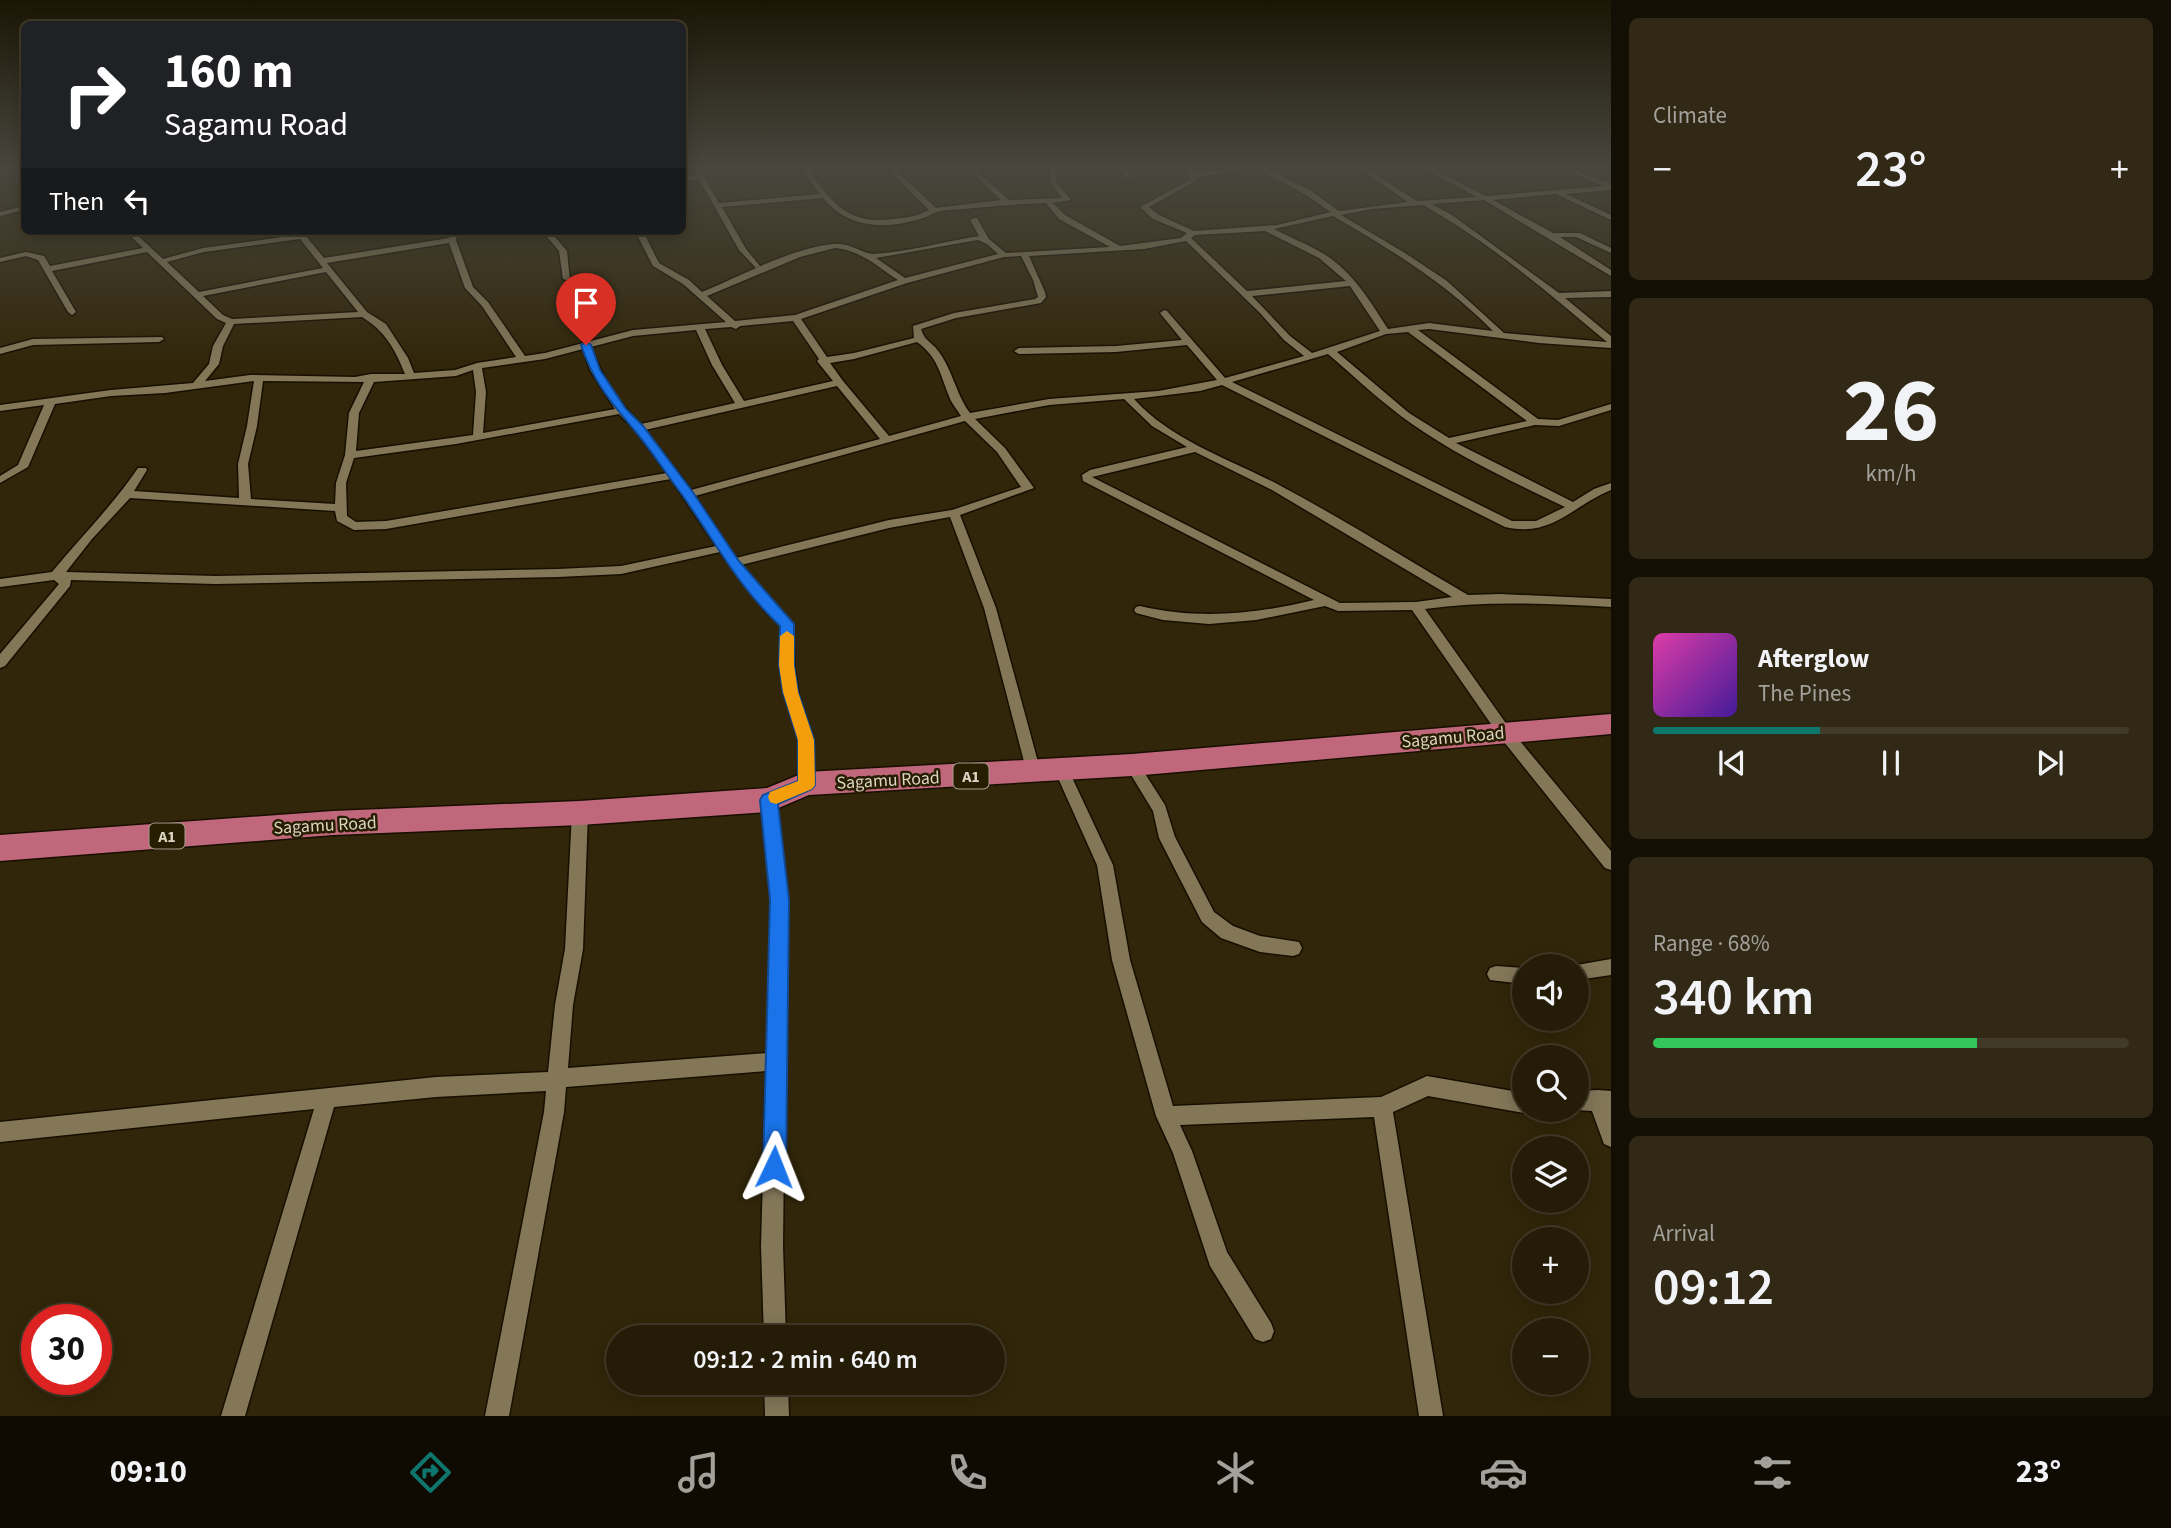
<!DOCTYPE html>
<html lang="en">
<head>
<meta charset="utf-8">
<style>
  body { margin:0; font-family:"Source Sans 3",sans-serif; background:#312915; color:#f1f3f6; height:100vh; display:flex; flex-direction:column; font-size:26px; white-space:nowrap }
  * { box-sizing:border-box; margin:0 }
  p { font-size:23px; color:#a3a19b }
  .icon { flex:none; width:38px; height:38px; fill:none; stroke:currentColor; stroke-width:2; stroke-linecap:round; stroke-linejoin:round }
  .map { position:relative; flex:1; overflow:hidden }
  .panel { display:flex; flex-direction:column; gap:18px; padding:18px; background:#140f04; width:560px }
  .panel>* { flex:none }
  .banner { position:absolute; left:21px; top:21px; width:665px; height:214px; border-radius:10px; box-shadow:0 4px 18px #0003,0 0 0 2px #423a28; background:#202124; color:#fff; overflow:hidden }
  .buttons { position:absolute; left:1512px; top:954px; display:grid; gap:14px }
  .buttons a { display:grid; place-items:center; width:77px; height:77px; border-radius:50%; background:#251c07; box-shadow:0 4px 18px #0003,0 0 0 2px #423a28; font-size:35px }
  .speed { position:absolute; left:21px; top:1304px; display:flex; gap:14px; font-size:35px; font-weight:700; text-align:center }
  .speed>* { display:grid; place-content:center; width:91px; height:91px; border-radius:50%; background:#251c07; box-shadow:0 4px 18px #0003,0 0 0 2px #423a28; line-height:1 }
  .speed .limit { border:10px solid #d22; background:#fff; color:#111 }
  .pin { position:absolute; display:grid; place-items:center; width:60px; height:60px; color:#fff; margin:-72px -30px; border-radius:50% 50% 50% 0; rotate:-45deg; box-shadow:0 0 7px #0007 }
  .pin .icon { rotate:45deg }
  .me { position:absolute; width:77px; margin:-38px; rotate:2deg; stroke-linejoin:round; filter:drop-shadow(0 0 5px #0008) }
  .turn { display:flex; align-items:center; gap:24px; height:147px; padding:0 28px; font-size:32px }
  .turn .icon { width:91px; height:91px; stroke-width:2.5 }
  .turn b { display:block; font-size:49px; line-height:60px }
  .then { display:flex; align-items:center; height:66px; padding:0 28px; background:#0003; gap:14px; font-size:26px }
  .big { font-size:52px; font-weight:600; line-height:1.1 }
  .panel .widget { flex:1; display:flex; flex-direction:column; justify-content:center; gap:10px; min-width:0; padding:0 24px; border-radius:10px; background:#312915 }
  .panel .dial { align-items:center; gap:0 }
  .dial b { font-size:91px; line-height:1 }
  .song { display:flex; align-items:center; gap:21px }
  .cover { width:84px; height:84px; border-radius:10px; background:linear-gradient(135deg,hsl(320 70% 55%),hsl(260 70% 35%)) }
  .played { height:7px; border-radius:4px; background:linear-gradient(90deg,#0f766e 35%,#423a28 35%) }
  .keys { display:flex; justify-content:space-around; direction:ltr }
  .heat { display:flex; justify-content:space-between; align-items:center; font-size:38px; direction:ltr }
  .charge { height:10px; border-radius:5px; background:linear-gradient(90deg,#34c759 68%,#423a28 0) }
  .trip { position:absolute; left:606px; top:1325px; width:399px; height:70px; border-radius:35px; background:#251c07; box-shadow:0 4px 18px #0003,0 0 0 2px #423a28; font-weight:600; line-height:70px; text-align:center }
  .dock { display:flex; height:112px; justify-content:space-around; align-items:center; background:#0f0b03; color:#a3a19b }
  .dock .icon { width:49px; height:49px }
  .dock .selected { color:#0f766e }
  .dock b { font-size:32px; color:#f1f3f6 }
  main { display:flex; flex:1; min-height:0 }
  .map>svg:first-child { display:block }
</style>
</head>
<body>
<main>
<div class="map">
<svg width="1611" height="1416" viewBox="0 0 1611 1416">
  <rect width="100%" height="100%" fill="#312609"/>
  <g fill="none" stroke-linecap="round" stroke-linejoin="round">
    <g stroke="#170f00" stroke-width="3">
      <g id="street">
        <path d="M692,166H698L719,203L820,194L799,166H852L849,168L809,171C833,203 848,225 892,219C906,218 918,216 929,210L885,166H892L936,208L1001,200L965,166H972L1009,200L1062,198L1050,182V169L1047,166H1053L1056,169V182L1071,200L1053,203L1065,215L1120,246L1181,238L1187,233L1153,219L1140,207L1190,180L1186,166H1192L1195,174L1245,166H1262L1310,190L1339,211L1408,202L1355,166H1362L1417,201L1477,197L1419,166H1427L1486,196L1604,186L1556,166H1564L1611,184V190L1566,194L1611,215V220L1556,194L1493,200L1553,233H1580L1611,248V253L1576,237H1560L1611,270V276L1484,200L1432,204L1452,215L1559,293L1611,291V297L1565,298L1611,336V348L1539,343L1429,329L1418,330L1538,419L1558,420L1611,404V410L1559,426L1535,425L1456,443L1573,502L1594,489L1611,483V490C1572,506 1552,538 1505,527L1222,385L1200,391L1134,399C1172,441 1230,459 1279,485C1343,519 1405,558 1468,595L1500,594L1611,599V607C1548,604 1487,600 1425,609L1510,729L1611,851V870L1605,868L1500,737L1412,610L1338,611L1325,606L1256,620L1209,624L1163,620L1136,613L1134,610L1136,607L1140,606C1199,620 1256,614 1314,600L1083,481L1082,475L1090,470L1187,447L1152,426L1124,399L1049,405L975,419L1005,448L1034,488L960,515L996,608L1041,773L1039,777L1034,779L1029,777L1027,773L984,608L950,517L889,528L741,565L773,605L793,624L794,665L798,692L813,740L814,784L811,788L806,790L801,788L798,784L799,740L784,692L780,665L781,626L765,611L720,552L621,574L558,577L216,584L71,580L70,586L5,666L0,668V654L59,584L54,580L0,587V579L52,572C81,537 113,505 138,468H146L147,470L134,491L239,498L238,464L247,426L254,381L165,393L111,396L55,404L28,467L0,483V476L18,465L44,405L0,411V405L111,390L193,383L209,364L213,346L226,323L217,319L147,252L52,271L76,312L72,315L68,312L38,260L26,256L0,262V258L26,252L44,256L50,266L143,248L125,231H133L163,259L203,248L297,235L294,231H302L324,258L449,238L451,231H459L456,240L473,287L488,302L525,356L545,353L633,330L726,322L683,284L653,266L635,231H643L659,263L689,280L702,292C744,275 788,249 833,244C850,242 862,254 874,254C909,252 945,241 979,236L970,220L974,218H977L989,239L1006,253L1110,247L1059,219L1046,203C1019,204 992,206 964,209C956,210 946,209 937,212C932,213 928,217 923,218C886,230 849,229 823,198L722,207L746,249L760,266L756,268L739,250L699,179L682,181V177L697,175ZM1256,168L1304,194L1331,212L1277,225L1194,231L1159,215L1149,207L1194,182L1197,177ZM1423,205C1489,242 1549,293 1607,342L1504,333L1447,281L1405,253L1341,215L1372,209ZM1333,216C1390,249 1446,283 1493,331L1429,323L1388,329C1370,301 1353,272 1324,254C1308,244 1291,238 1274,229ZM1265,231L1319,258L1346,281L1247,291L1191,238L1195,235ZM300,239L323,268L199,292L167,262L204,252ZM978,240L987,244L998,254L905,278L876,258ZM1186,241L1260,313L1284,340L1304,356L1225,378L1167,311L1164,310L1160,313L1182,340L1116,346L1019,348L1014,351L1019,354L1116,352L1187,345L1217,380L1158,391L1049,399L970,413C955,393 952,366 935,347C928,340 924,339 921,329L956,318L1041,303L1046,297L1045,292L1029,256L1144,249ZM449,243L465,288L482,306L516,357L477,363L455,370L414,373L408,358L386,324L367,312L327,263ZM835,248C860,250 878,267 898,280L795,315L735,321L707,296L800,257ZM1021,256L1033,280L1038,297L1035,299L954,313L913,326L914,338L854,353L827,357L801,319L907,283L1004,257ZM326,272L358,312L232,319L223,315L203,296ZM1350,286L1380,331L1312,353L1290,336L1252,296ZM362,317C385,331 395,349 405,374H371L355,377L250,375L205,381L219,364L223,346L234,324ZM793,321L819,359L817,361L833,381L744,401L722,365L705,329L731,327L736,329L740,326ZM696,330L712,365L735,403L641,424C618,403 602,377 591,347L633,336ZM1408,332L1527,421L1449,438L1409,413L1337,352L1386,334ZM917,342C938,357 940,374 949,396C951,403 957,409 961,416L889,436L843,381L830,363L854,359ZM583,349L590,370L615,409L483,433L486,392L482,368L545,359ZM1328,354C1356,378 1382,403 1412,424C1459,457 1513,482 1565,507L1536,521H1512L1232,382ZM473,370L476,392L473,435L356,451L359,413L374,382L456,376ZM263,381L364,382L349,413L345,455L336,483L335,504L251,499L248,464L257,426ZM837,386L880,439L691,490L645,430ZM619,414L635,430L667,473L386,521L356,522L347,516L346,483L354,458L456,444ZM965,421L997,452L1021,487L952,510L889,520L736,558L695,496ZM1195,452L1272,490L1452,597L1416,602L1340,603L1092,477ZM671,479L716,546L621,566L558,569L216,576L66,572L92,539L130,498L335,511L337,521L354,530L386,529Z"/>
        <path d="M1119,166H1125L1130,178H1126Z"/>
        <path d="M24,206V210L0,216V212Z"/>
        <path d="M542,231H550L567,251L570,281L563,279L559,251Z"/>
        <path d="M162,337L164,339L159,342L33,345L0,354V348L33,339Z"/>
        <path d="M1132,759L1137,761L1165,805L1175,837L1214,912L1233,926L1260,936L1299,942L1302,948L1299,954L1293,956L1260,952L1221,938L1202,922L1159,838L1153,811L1125,765L1127,761Z"/>
        <path d="M1061,763L1066,765L1068,769L1113,865L1130,960L1173,1106L1381,1097L1427,1076L1524,1093V1110H1531L1524,1113L1428,1096L1393,1112L1443,1416H1419L1374,1117L1180,1125L1192,1151L1227,1252L1271,1323L1274,1331L1271,1339L1263,1342L1255,1339L1210,1266L1173,1153L1156,1116L1112,960L1097,865L1054,769L1056,765Z"/>
        <path d="M769,794L774,796L777,800L787,900L785,1056L787,1061L785,1067L783,1246L786,1337H764L761,1246L766,1071L566,1087L564,1112L509,1416H485L544,1112L546,1091L436,1097L334,1107L245,1416H221L314,1109L0,1142V1122L436,1077L548,1072L555,1005L565,949L572,813L575,808L580,807L585,808L588,813L583,949L573,1005L568,1068L767,1053L771,900L761,800L764,796Z"/>
        <path d="M1611,959V975L1577,980V966H1571Z"/>
        <path d="M1496,966L1524,968V984L1490,980L1487,974L1490,968Z"/>
        <path d="M1598,1090L1611,1091V1147L1604,1144L1592,1111L1574,1110H1577V1091Z"/>
        <path d="M764,1382H788L789,1416H765Z"/>
      </g>
    </g>
    <g stroke="#170f00" stroke-width="3">
      <path id="highway" d="M1611,714V734L1132,776L809,795L769,812L580,825L333,835L0,861V835L333,811L580,801L767,788L806,772L1132,754Z"/>
    </g>
    <use href="#street" fill="#837758" fill-rule="evenodd"/>
    <use href="#highway" fill="#c1677c" fill-rule="evenodd"/>
  </g>
  <linearGradient id="sky" x2="0" y2="1"><stop stop-color="#1b1505"/><stop offset="0.46" stop-color="#48473e"/><stop offset="1" stop-color="#48473e" stop-opacity="0"/></linearGradient>
  <rect width="1611" height="364" fill="url(#sky)"/>
  <path fill="#1a73e8" stroke="#114b97" stroke-width="2" d="M586,342L591,345L600,370L626,409L643,426L692,491L738,560L794,624V665L798,692L814,740L815,785L812,789L778,804L789,900L786,1167L782,1175L774,1178L766,1175L763,1167L770,900L760,800L763,795L798,781V740L783,692L779,665L780,626C738,587 713,538 680,492C665,472 651,450 635,431C610,401 594,383 581,345Z"/>
  <path fill="#f59e0b" d="M787,631L794,636V665L798,692L814,740L815,785L812,789L776,804L770,802L768,797L770,792L798,781V740L783,692L779,665L780,636Z"/>
  <g text-anchor="middle" stroke-width="5" stroke-linejoin="round" paint-order="stroke">
    <g fill="#271d01" stroke="#a59e8a" stroke-width="2">
      <rect x="953.5" y="763.5" width="35" height="25" rx="5"/>
      <rect x="149.5" y="823.5" width="35" height="25" rx="5"/>
    </g>
    <g font-size="16" font-weight="bold" fill="#dbd5c4">
      <text x="971" y="782">A1</text>
      <text x="167" y="842">A1</text>
    </g>
    <g font-size="18" fill="#dbd5c4" stroke="#271d01">
      <text transform="translate(1453 737) rotate(-5)" y="6">Sagamu Road</text>
      <text transform="translate(888 780) rotate(-3)" y="6">Sagamu Road</text>
      <text transform="translate(325 825) rotate(-3)" y="6">Sagamu Road</text>
    </g>
  </g>
</svg>
<div class="buttons">
<a><svg class="icon" aria-label="sound" viewBox="0 0 24 24"><path d="M4 9h4l5-4v14l-5-4H4zM17 9q2 3 0 6"/></svg></a>
<a><svg class="icon" aria-label="search" viewBox="0 0 24 24"><circle cx="10" cy="10" r="6"/><path d="M15 15l6 6"/></svg></a>
<a><svg class="icon" aria-label="layers" viewBox="0 0 24 24"><path d="M12 4l9 5-9 5-9-5zM3 14l9 5 9-5"/></svg></a>
<a>+</a>
<a>−</a>
</div>
<div class="speed"><div class="limit">30</div></div>
<div class="pin" style="left:586px;top:345px;background:#d93025"><svg class="icon" aria-label="arrive" viewBox="0 0 24 24"><path d="M6 21V4h12l-3 4 3 4H6"/></svg></div>
<svg class="me" style="left:774px;top:1167px" viewBox="-20 -20 40 40"><path d="M0-17L14 15 0 8-14 15z" fill="#1a73e8" stroke="#fff" stroke-width="4"/></svg>
<div class="trip">09:12 · 2 min · 640 m</div>
<div class="banner">
<div class="turn"><svg class="icon" aria-label="right" viewBox="0 0 24 24"><path d="M7 20v-9h11M14 6l5 5-5 5"/></svg><div><b>160 m</b>Sagamu Road</div></div>
<div class="then">Then<svg class="icon" aria-label="left" viewBox="0 0 24 24"><path d="M17 20v-9H6M10 6l-5 5 5 5"/></svg></div>
</div>
</div>
<section class="panel">
<div class="widget"><p>Climate</p>
<div class="heat"><a>−</a><b class="big">23°</b><a>+</a></div>
</div>
<div class="widget dial"><b>26</b><p>km/h</p></div>
<div class="widget">
<div class="song"><i class="cover"></i><div><b>Afterglow</b><p>The Pines</p></div></div>
<div class="played"></div>
<div class="keys"><svg class="icon" aria-label="previous" viewBox="0 0 24 24"><path d="M18 5L8 12l10 7zM5 5v14"/></svg><svg class="icon" aria-label="pause" viewBox="0 0 24 24"><path d="M8 5v14M16 5v14"/></svg><svg class="icon" aria-label="next" viewBox="0 0 24 24"><path d="M6 5l10 7-10 7zM19 5v14"/></svg></div>
</div>
<div class="widget"><p>Range · 68%</p><b class="big">340 km</b><div class="charge"></div></div>
<div class="widget"><p>Arrival</p><b class="big">09:12</b></div>
</section>
</main>
<nav class="dock">
<b>09:10</b>
<svg class="icon selected" aria-label="directions" viewBox="0 0 24 24"><path d="M12 3l9 9-9 9-9-9zM9 14v-3h6M13 9l2 2-2 2"/></svg>
<svg class="icon" aria-label="music" viewBox="0 0 24 24"><path d="M9 18V5l10-2v13"/><circle cx="6" cy="18" r="3"/><circle cx="16" cy="16" r="3"/></svg>
<svg class="icon" aria-label="phone" viewBox="0 0 24 24"><path d="M5 4h4l2 5-3 2q2 4 5 5l2-3 5 2v4C11 20 4 13 5 4z"/></svg>
<svg class="icon" aria-label="climate" viewBox="0 0 24 24"><path d="M12 3v18M4 7l16 10M4 17L20 7"/></svg>
<svg class="icon" aria-label="car" viewBox="0 0 24 24"><path d="M5 17H2v-5l4-1 3-4h7l3 4 3 1v5h-3M9 17h6M6 11h13"/><circle cx="7" cy="17" r="2"/><circle cx="17" cy="17" r="2"/></svg>
<svg class="icon" aria-label="filters" viewBox="0 0 24 24"><path d="M4 7h16M4 17h16"/><circle cx="9" cy="7" r="2"/><circle cx="15" cy="17" r="2"/></svg>
<b>23°</b>
</nav>
</body>
</html>
